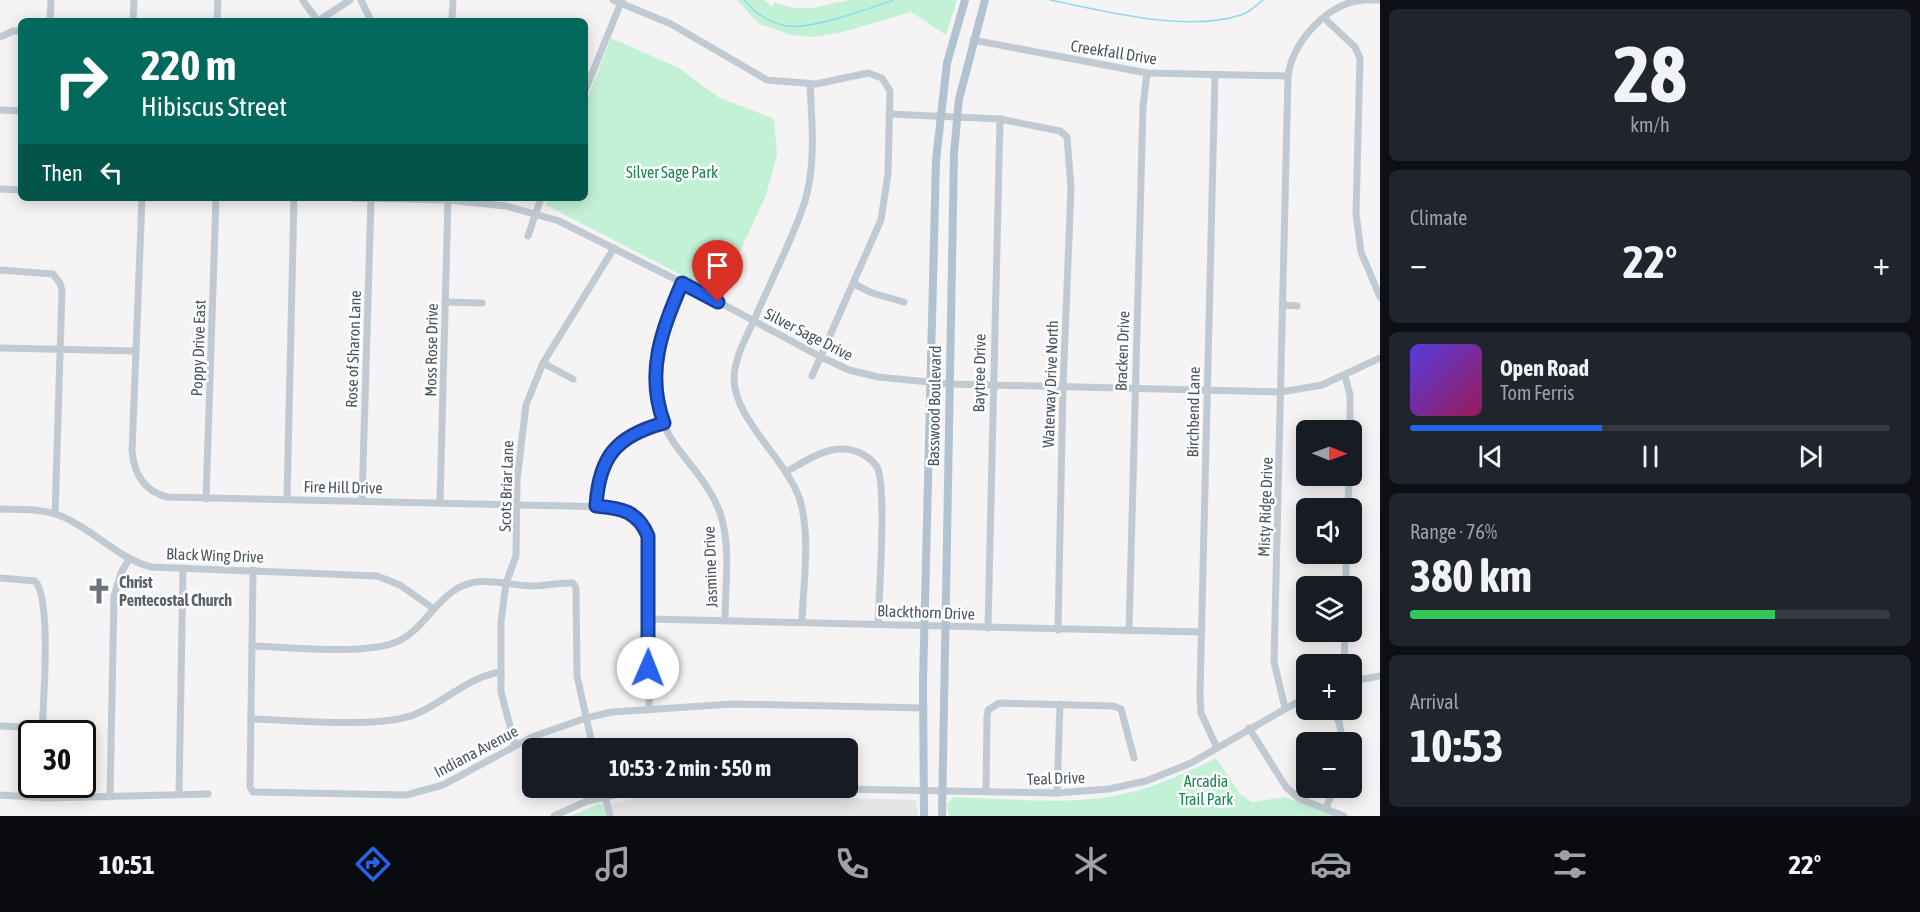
<!DOCTYPE html>
<html lang="en">
<head>
<meta charset="utf-8">
<style>
  body { margin:0; font-family:"Asap Condensed",sans-serif; background:#20242c; color:#f1f3f6; height:100vh; display:flex; flex-direction:column; font-size:22px; white-space:nowrap }
  * { box-sizing:border-box; margin:0 }
  p { font-size:20px; color:#9ea1a6 }
  .icon { flex:none; width:33px; height:33px; fill:none; stroke:currentColor; stroke-width:2; stroke-linecap:round; stroke-linejoin:round }
  .map { position:relative; flex:1; overflow:hidden }
  .sheet { display:flex; flex-direction:column; gap:9px; padding:9px; background:#0d0f14; width:540px }
  .sheet>* { flex:none }
  .guide { position:absolute; left:18px; top:18px; width:570px; height:183px; border-radius:9px; box-shadow:0 3px 15px #0003; background:#00695c; color:#fff; overflow:hidden }
  .needle { width:39px; rotate:91deg }
  .fabs { position:absolute; left:1296px; top:420px; display:grid; gap:12px }
  .fabs a { display:grid; place-items:center; width:66px; height:66px; border-radius:9px; background:#171b24; box-shadow:0 3px 15px #0003; font-size:30px }
  .speed { position:absolute; left:18px; top:720px; display:flex; gap:12px; font-size:30px; font-weight:700; text-align:center }
  .speed>* { display:grid; place-content:center; width:78px; height:78px; border-radius:50%; background:#171b24; box-shadow:0 3px 15px #0003; line-height:1 }
  .speed .limit { border:3px solid #111; border-radius:9px; background:#fff; color:#111 }
  .pin { position:absolute; display:grid; place-items:center; width:51px; height:51px; color:#fff; margin:-62px -26px; border-radius:50% 50% 50% 0; rotate:-45deg; box-shadow:0 0 6px #0007 }
  .pin .icon { rotate:45deg }
  .me { position:absolute; width:66px; margin:-33px; rotate:1deg; stroke-linejoin:round; filter:drop-shadow(0 0 4px #0008) }
  .turn { display:flex; align-items:center; gap:21px; height:126px; padding:0 24px; font-size:27px }
  .turn .icon { width:78px; height:78px; stroke-width:2.5 }
  .turn b { display:block; font-size:42px; line-height:51px }
  .then { display:flex; align-items:center; height:57px; padding:0 24px; background:#0003; gap:12px; font-size:22px }
  .big { font-size:45px; font-weight:700; line-height:1.1 }
  .sheet .widget { flex:1; display:flex; flex-direction:column; justify-content:center; gap:9px; min-width:0; padding:0 21px; border-radius:9px; background:#20242c }
  .sheet .dial { align-items:center; gap:0 }
  .dial b { font-size:78px; line-height:1 }
  .song { display:flex; align-items:center; gap:18px }
  .cover { width:72px; height:72px; border-radius:9px; background:linear-gradient(135deg,hsl(250 70% 55%),hsl(330 70% 35%)) }
  .played { height:6px; border-radius:3px; background:linear-gradient(90deg,#2563eb 40%,#363941 40%) }
  .keys { display:flex; justify-content:space-around; direction:ltr }
  .heat { display:flex; justify-content:space-between; align-items:center; font-size:33px; direction:ltr }
  .charge { height:9px; border-radius:4px; background:linear-gradient(90deg,#34c759 76%,#363941 0) }
  .trip { position:absolute; left:522px; top:738px; width:336px; height:60px; border-radius:9px; background:#171b24; box-shadow:0 3px 15px #0003; font-weight:700; line-height:60px; text-align:center }
  .dock { display:flex; height:96px; justify-content:space-around; align-items:center; background:#090b0e; color:#9ea1a6 }
  .dock .icon { width:42px; height:42px }
  .dock .on { color:#2563eb }
  .dock b { font-size:27px; color:#f1f3f6 }
  main { display:flex; flex:1; min-height:0 }
  .map>svg:first-child { display:block }
</style>
</head>
<body>
<main>
<div class="map">
<svg width="1380" height="816" viewBox="0 0 1380 816">
  <rect width="100%" height="100%" fill="#f5f3f3"/>
  <path fill="#e6e4e5" d="M680,794L916,800L918,816H606L603,806L642,797Z"/>
  <g fill="#c3f1d5">
    <path d="M737,0H764L772,7L774,3L795,8H813L849,0H957L946,35L911,12L839,33L812,37L791,35L759,24Z"/>
    <path d="M611,38L679,68L718,97L774,119L777,155L766,195L720,295L546,205L549,198H585V105Z"/>
    <path d="M1216,758L1241,795L1252,802L1284,797L1338,816H949L947,804L954,797C1014,799 1077,807 1136,791C1164,783 1190,771 1216,758Z"/>
    <path d="M599,804L603,806L606,816H570Z"/>
  </g>
  <g fill="none" stroke-linecap="round" stroke-linejoin="round">
    <g stroke="#90daee" stroke-width="1.5">
      <path d="M744,0C755,13 769,23 787,26C810,30 871,8 894,0"/>
      <path d="M1050,0C1105,11 1186,33 1241,15C1248,13 1257,5 1263,0"/>
    </g>
    <g stroke="#c1cad2" stroke-width="7">
      <path d="M361,0L371,21"/>
      <path d="M613,0L671,24L767,80L816,84L868,73L882,78L890,91L888,174L881,220L812,376"/>
      <path d="M1369,0H1380"/>
      <path d="M303,1L318,21"/>
      <path d="M1324,18L1355,47L1360,58L1356,214L1361,252L1380,297"/>
      <path d="M50,21L51,0"/>
      <path d="M133,21L134,0"/>
      <path d="M217,21L218,0"/>
      <path d="M318,21L350,0"/>
      <path d="M452,21L453,0"/>
      <path d="M0,37L13,31H21"/>
      <path d="M973,40L1147,73L1288,76"/>
      <path d="M1215,74L1200,694L1201,713L1217,748"/>
      <path d="M585,91L622,0"/>
      <path d="M0,110L21,111"/>
      <path d="M889,114L1000,119L1060,131L1067,137L1071,188L1063,386L1058,630"/>
      <path d="M0,189L21,190"/>
      <path d="M142,198L132,451C134,474 144,491 167,497L614,507L631,513L643,525L650,551L649,709"/>
      <path d="M353,198L448,200L506,206L559,221L689,286L821,357L849,370L878,377L949,384L1281,392L1322,385L1380,358"/>
      <path d="M528,236L541,198"/>
      <path d="M0,270L53,274L60,283L62,291L55,514"/>
      <path d="M682,283C660,335 639,391 674,443C691,467 712,487 721,516C731,548 725,587 725,621"/>
      <path d="M854,284L872,293L904,302"/>
      <path d="M445,302L482,303"/>
      <path d="M1284,305L1297,306"/>
      <path d="M0,348L136,351"/>
      <path d="M543,363L573,379"/>
      <path d="M1345,376L1350,395V430"/>
      <path d="M786,472C802,463 822,449 841,449C855,449 869,455 877,467C887,486 879,596 878,624"/>
      <path d="M206,499L216,198"/>
      <path d="M287,499L294,198"/>
      <path d="M362,501L371,198"/>
      <path d="M440,502L448,198"/>
      <path d="M596,506C599,457 616,436 664,423"/>
      <path d="M1348,508L1349,476"/>
      <path d="M0,509C20,510 42,508 61,516C93,529 117,558 151,567L377,576L400,585L434,609"/>
      <path d="M253,570L250,787L253,792L406,795L443,785L532,737L586,718L612,712L733,704L924,708"/>
      <path d="M0,578L35,581C52,598 43,706 42,734"/>
      <path d="M1346,586V554"/>
      <path d="M649,619L1202,632"/>
      <path d="M802,622C803,584 811,538 800,500C786,458 734,420 734,378C735,356 746,338 755,318C771,280 792,241 805,201C816,164 812,122 810,84"/>
      <path d="M988,628L1000,119"/>
      <path d="M1129,631L1143,106L1147,73"/>
      <path d="M252,646C290,647 359,655 394,643C419,634 431,607 452,592C477,573 503,585 532,586C545,586 559,582 573,583L576,588L577,676L593,748"/>
      <path d="M1344,664L1345,632"/>
      <path d="M1352,681L1380,676"/>
      <path d="M1285,708L1274,662L1288,76C1293,41 1328,2 1365,0"/>
      <path d="M1335,713L1339,722L1343,742"/>
      <path d="M251,719C290,720 382,729 416,714C445,702 469,676 501,672"/>
      <path d="M0,726L42,728"/>
      <path d="M1249,728L1286,787L1300,799L1344,816"/>
      <path d="M515,745L501,692V622L506,583L516,556L517,480L526,405L543,363L614,248"/>
      <path d="M603,788L610,816"/>
      <path d="M784,788L1057,793L1109,789L1146,781L1191,763L1306,697"/>
      <path d="M986,792L987,717L988,710L999,703L1113,706L1121,709L1134,758"/>
      <path d="M1057,793L1060,704"/>
      <path d="M179,794L183,568"/>
      <path d="M0,795L48,798L208,794"/>
      <path d="M40,797L41,784"/>
      <path d="M110,797L114,596L121,573L129,559"/>
      <path d="M1326,807L1335,788"/>
      <path d="M554,816L587,801L647,788"/>
    </g>
    <g stroke="#b3c2d1" stroke-width="8">
      <path d="M924,816L923,682L936,160L947,63L965,0"/>
      <path d="M942,816L954,153L959,99L985,0"/>
    </g>
  </g>
  <g fill="none" stroke-linecap="round" stroke-linejoin="round">
    <g stroke="#184099" stroke-width="15">
      <path id="route" d="M648,668V536C638,511 621,508 596,506C599,457 616,436 664,423C645,372 662,330 682,283L718,302"/>
    </g>
    <use href="#route" stroke="#2563eb" stroke-width="10"/>
  </g>
  <defs>
    <g id="church-bare" transform="scale(2.07)"><path d="M-1.2-6h2.4v3.5h3.3v2.4h-3.3V6h-2.4V-.1h-3.3v-2.4h3.3Z" fill="#6b7280" stroke="#fff" stroke-width="2.5" paint-order="stroke"/></g>
  </defs>
  <g fill-rule="evenodd">
    <use href="#church-bare" x="99" y="591"/>
  </g>
  <g text-anchor="middle" stroke-width="5" stroke-linejoin="round" paint-order="stroke">
    <g font-size="16" fill="#4a5661" stroke="#fff">
      <text transform="translate(1114 52) rotate(9)" y="6">Creekfall Drive</text>
      <text transform="translate(809 334) rotate(27)" y="6">Silver Sage Drive</text>
      <text transform="translate(198 348) rotate(-88)" y="6">Poppy Drive East</text>
      <text transform="translate(353 349) rotate(-88)" y="6">Rose of Sharon Lane</text>
      <text transform="translate(431 350) rotate(-89)" y="6">Moss Rose Drive</text>
      <text transform="translate(1122 351) rotate(-88)" y="6">Bracken Drive</text>
      <text transform="translate(979 373) rotate(-89)" y="6">Baytree Drive</text>
      <text transform="translate(1050 384) rotate(-88)" y="6">Waterway Drive North</text>
      <text transform="translate(934 406) rotate(-89)" y="6">Basswood Boulevard</text>
      <text transform="translate(1193 412) rotate(-89)" y="6">Birchbend Lane</text>
      <text transform="translate(506 486) rotate(-88)" y="6">Scots Briar Lane</text>
      <text transform="translate(343 487) rotate(1)" y="6">Fire Hill Drive</text>
      <text transform="translate(1265 507) rotate(-88)" y="6">Misty Ridge Drive</text>
      <text transform="translate(215 555) rotate(2)" y="6">Black Wing Drive</text>
      <text transform="translate(710 567) rotate(-92)" y="6">Jasmine Drive</text>
      <text transform="translate(926 612) rotate(2)" y="6">Blackthorn Drive</text>
      <text transform="translate(476 751) rotate(-28)" y="6">Indiana Avenue</text>
      <text transform="translate(1056 778) rotate(-2)" y="6">Teal Drive</text>
    </g>
    <g font-size="16" fill="#17864f" stroke="#fff">
      <text x="672" y="178">Silver Sage Park</text>
      <text x="1206" y="787">Arcadia<tspan x="1206" dy="18">Trail Park</tspan></text>
    </g>
    <g font-size="16" font-weight="bold" fill="#5b616d" stroke="#fff" text-anchor="start">
      <text x="119" y="588">Christ<tspan x="119" dy="18">Pentecostal Church</tspan></text>
    </g>
  </g>
</svg>
<div class="fabs">
<a><svg class="needle" viewBox="-14 -14 28 28"><path d="M0-13l5 13h-10z" fill="#e53935"/><path d="M0 13l5-13h-10z" fill="#9ea1a6"/></svg></a>
<a><svg class="icon" aria-label="sound" viewBox="0 0 24 24"><path d="M4 9h4l5-4v14l-5-4H4zM17 9q2 3 0 6"/></svg></a>
<a><svg class="icon" aria-label="layers" viewBox="0 0 24 24"><path d="M12 4l9 5-9 5-9-5zM3 14l9 5 9-5"/></svg></a>
<a>+</a>
<a>−</a>
</div>
<div class="speed"><div class="limit">30</div></div>
<div class="pin" style="left:718px;top:302px;background:#d93025"><svg class="icon" aria-label="arrive" viewBox="0 0 24 24"><path d="M6 21V4h12l-3 4 3 4H6"/></svg></div>
<svg class="me" style="left:648px;top:668px" viewBox="-20 -20 40 40"><circle r="19" fill="#fff"/><path d="M0-13L10 11 0 6-10 11z" fill="#2563eb"/></svg>
<div class="trip">10:53 · 2 min · 550 m</div>
<div class="guide">
<div class="turn"><svg class="icon" aria-label="right" viewBox="0 0 24 24"><path d="M7 20v-9h11M14 6l5 5-5 5"/></svg><div><b>220 m</b>Hibiscus Street</div></div>
<div class="then">Then<svg class="icon" aria-label="left" viewBox="0 0 24 24"><path d="M17 20v-9H6M10 6l-5 5 5 5"/></svg></div>
</div>
</div>
<section class="sheet">
<div class="widget dial"><b>28</b><p>km/h</p></div>
<div class="widget"><p>Climate</p>
<div class="heat"><a>−</a><b class="big">22°</b><a>+</a></div>
</div>
<div class="widget">
<div class="song"><i class="cover"></i><div><b>Open Road</b><p>Tom Ferris</p></div></div>
<div class="played"></div>
<div class="keys"><svg class="icon" aria-label="previous" viewBox="0 0 24 24"><path d="M18 5L8 12l10 7zM5 5v14"/></svg><svg class="icon" aria-label="pause" viewBox="0 0 24 24"><path d="M8 5v14M16 5v14"/></svg><svg class="icon" aria-label="next" viewBox="0 0 24 24"><path d="M6 5l10 7-10 7zM19 5v14"/></svg></div>
</div>
<div class="widget"><p>Range · 76%</p><b class="big">380 km</b><div class="charge"></div></div>
<div class="widget"><p>Arrival</p><b class="big">10:53</b></div>
</section>
</main>
<nav class="dock">
<b>10:51</b>
<svg class="icon on" aria-label="directions" viewBox="0 0 24 24"><path d="M12 3l9 9-9 9-9-9zM9 14v-3h6M13 9l2 2-2 2"/></svg>
<svg class="icon" aria-label="music" viewBox="0 0 24 24"><path d="M9 18V5l10-2v13"/><circle cx="6" cy="18" r="3"/><circle cx="16" cy="16" r="3"/></svg>
<svg class="icon" aria-label="phone" viewBox="0 0 24 24"><path d="M5 4h4l2 5-3 2q2 4 5 5l2-3 5 2v4C11 20 4 13 5 4z"/></svg>
<svg class="icon" aria-label="climate" viewBox="0 0 24 24"><path d="M12 3v18M4 7l16 10M4 17L20 7"/></svg>
<svg class="icon" aria-label="car" viewBox="0 0 24 24"><path d="M5 17H2v-5l4-1 3-4h7l3 4 3 1v5h-3M9 17h6M6 11h13"/><circle cx="7" cy="17" r="2"/><circle cx="17" cy="17" r="2"/></svg>
<svg class="icon" aria-label="filters" viewBox="0 0 24 24"><path d="M4 7h16M4 17h16"/><circle cx="9" cy="7" r="2"/><circle cx="15" cy="17" r="2"/></svg>
<b>22°</b>
</nav>
</body>
</html>
